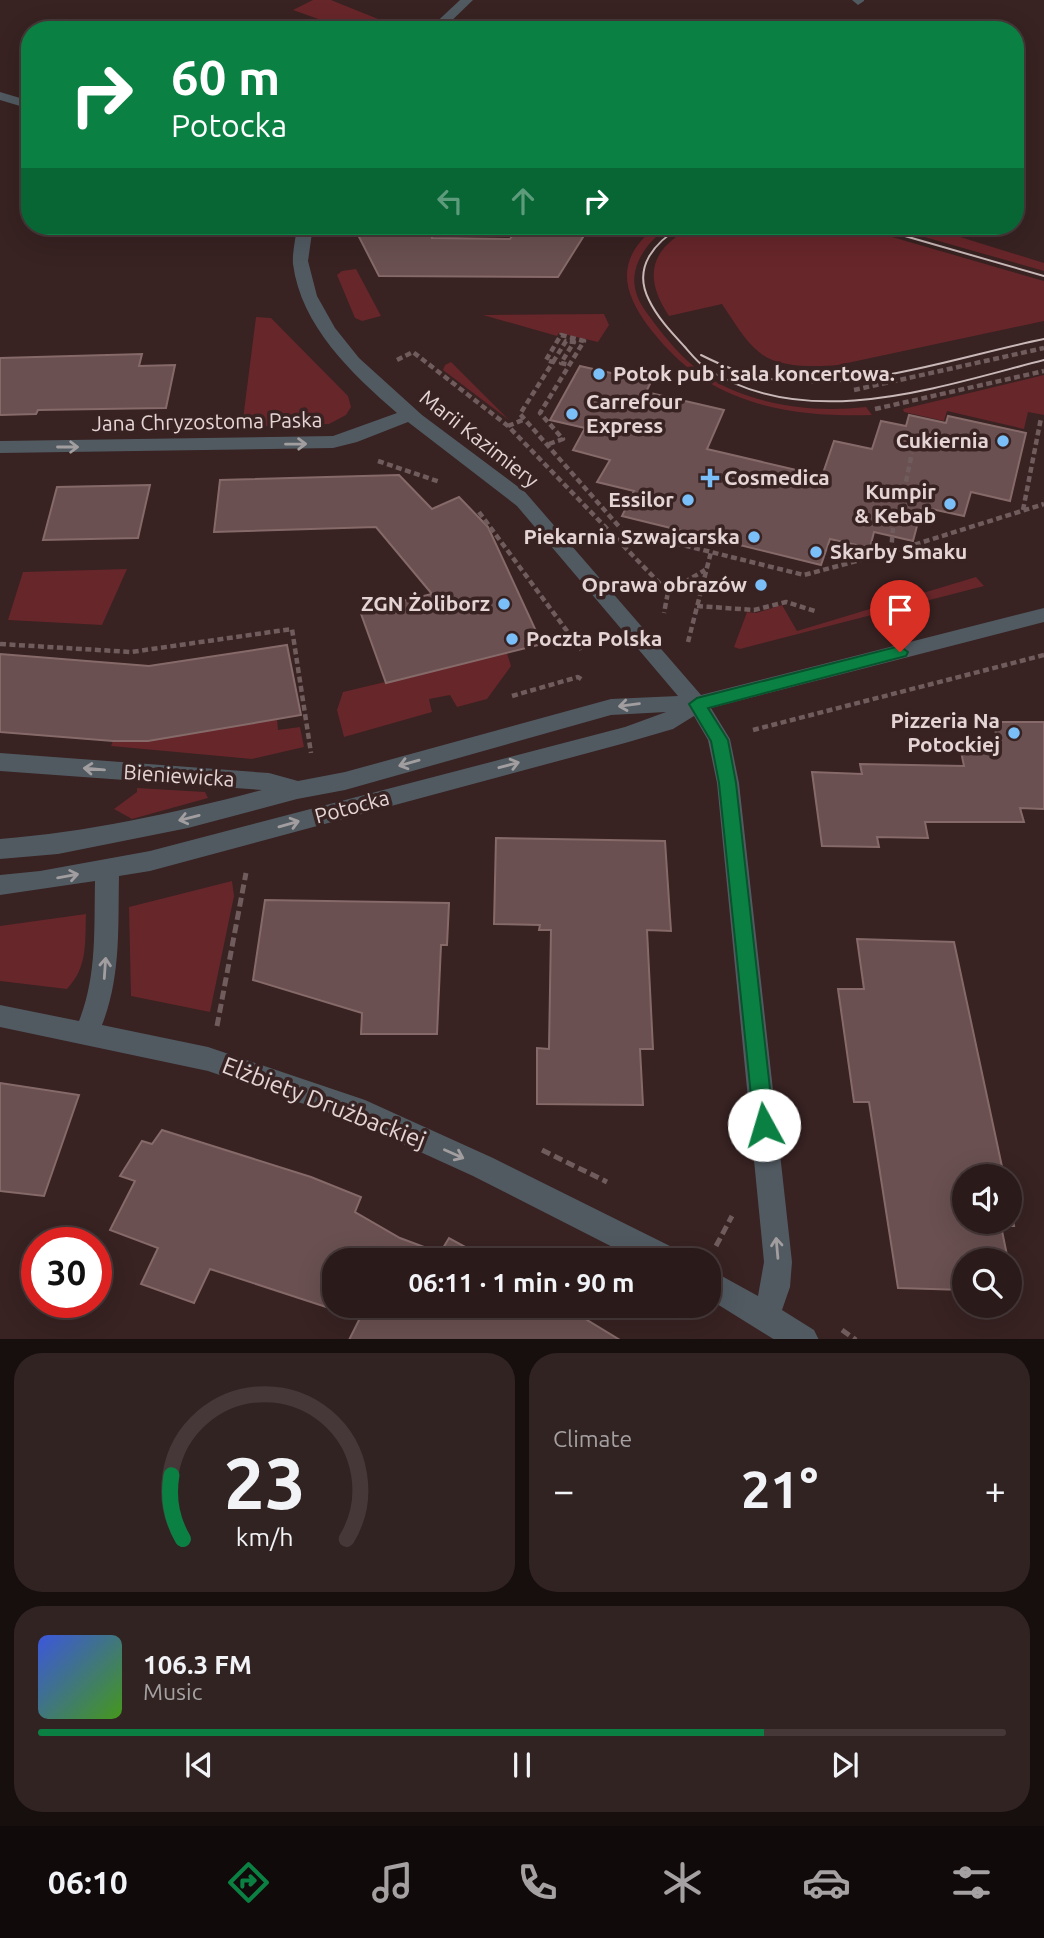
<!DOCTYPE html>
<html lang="en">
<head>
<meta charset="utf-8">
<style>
  body { margin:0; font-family:Ubuntu,sans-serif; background:#322323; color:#f1f3f6; height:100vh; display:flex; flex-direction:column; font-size:26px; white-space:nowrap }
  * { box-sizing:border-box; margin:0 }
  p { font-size:23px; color:#a5a1a2 }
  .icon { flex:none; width:38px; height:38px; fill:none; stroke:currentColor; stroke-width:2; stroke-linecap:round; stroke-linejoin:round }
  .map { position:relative; height:1339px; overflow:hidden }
  .panel { display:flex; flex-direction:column; gap:14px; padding:14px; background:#170e0e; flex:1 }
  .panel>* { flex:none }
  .top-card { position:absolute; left:21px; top:21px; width:1003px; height:214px; border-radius:28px; box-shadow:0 7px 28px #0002,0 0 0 2px #463839; background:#0b8043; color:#fff; overflow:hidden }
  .tools { position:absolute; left:952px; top:1164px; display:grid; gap:14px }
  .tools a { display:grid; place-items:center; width:70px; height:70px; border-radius:50%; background:#2a1a1a; box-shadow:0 7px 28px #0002,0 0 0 2px #463839; font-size:35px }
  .speed { position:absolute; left:21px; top:1227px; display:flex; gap:14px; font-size:35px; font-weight:700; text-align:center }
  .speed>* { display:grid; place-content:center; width:91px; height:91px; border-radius:50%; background:#2a1a1a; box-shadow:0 7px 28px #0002,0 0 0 2px #463839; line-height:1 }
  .speed .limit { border:10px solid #d22; background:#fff; color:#111 }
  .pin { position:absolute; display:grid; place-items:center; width:60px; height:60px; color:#fff; margin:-72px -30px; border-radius:50% 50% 50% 0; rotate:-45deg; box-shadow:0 0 7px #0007 }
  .pin .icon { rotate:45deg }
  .me { position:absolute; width:77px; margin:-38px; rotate:354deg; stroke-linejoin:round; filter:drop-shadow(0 0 5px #0008) }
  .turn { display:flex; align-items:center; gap:24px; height:147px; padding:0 35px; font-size:32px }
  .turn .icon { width:91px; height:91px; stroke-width:2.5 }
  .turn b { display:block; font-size:49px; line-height:60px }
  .lanes { display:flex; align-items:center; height:66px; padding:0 35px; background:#0003; justify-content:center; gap:35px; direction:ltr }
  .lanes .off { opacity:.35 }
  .big { font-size:52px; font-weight:600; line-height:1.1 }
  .panel .tile { flex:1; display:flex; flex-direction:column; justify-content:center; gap:10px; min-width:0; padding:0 24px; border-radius:28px; background:#322323 }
  .panel .dial { align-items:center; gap:0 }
  .dial svg { height:182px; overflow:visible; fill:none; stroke:#463839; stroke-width:7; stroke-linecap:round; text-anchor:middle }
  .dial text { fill:#f1f3f6; stroke:none }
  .song { display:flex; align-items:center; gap:21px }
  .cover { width:84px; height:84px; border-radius:10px; background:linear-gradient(135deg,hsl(230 70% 55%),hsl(100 70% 35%)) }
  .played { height:7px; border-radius:4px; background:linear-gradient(90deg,#0b8043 75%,#463839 75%) }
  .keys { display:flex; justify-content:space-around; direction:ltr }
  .heat { display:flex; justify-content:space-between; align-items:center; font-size:38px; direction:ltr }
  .panel .tiles { flex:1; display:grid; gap:14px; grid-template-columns:1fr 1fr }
  .tile:last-child { grid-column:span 2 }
  .trip { position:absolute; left:322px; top:1248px; width:399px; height:70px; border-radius:28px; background:#2a1a1a; box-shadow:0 7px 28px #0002,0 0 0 2px #463839; font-weight:600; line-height:70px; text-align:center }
  .tabs { display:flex; height:112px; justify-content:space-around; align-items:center; background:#110a0a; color:#a5a1a2 }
  .tabs .icon { width:49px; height:49px }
  .tabs .selected { color:#0b8043 }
  .tabs b { font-size:32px; color:#f1f3f6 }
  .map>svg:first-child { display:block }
</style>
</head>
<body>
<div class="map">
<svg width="1044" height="1340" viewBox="0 0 1044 1340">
  <rect width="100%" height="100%" fill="#382222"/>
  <g fill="#67262a">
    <path d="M313,0H331L393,25L388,30H349L293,10Z"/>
    <path d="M657,226H670C649,239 628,266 636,292C639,304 648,314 655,324C678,354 700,377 735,391C777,408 822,412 866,407L872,415C831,416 789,414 750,401C705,386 677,363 648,326C620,288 617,257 657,226Z"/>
    <path d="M694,226H854L1044,281V321L838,365C815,367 777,368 759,352C744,340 733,320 722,304L669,316C642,275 651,248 694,226Z"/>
    <path d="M886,226H925L1044,263V271Z"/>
    <path d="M356,269L381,316L362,321L355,318L337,275L342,271Z"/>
    <path d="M604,314L609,325L598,342L559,333L557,336L483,315Z"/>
    <path d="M256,317L271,318L348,396L351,407L346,415L329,424L242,427Z"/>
    <path d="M451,362L509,420L443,370L445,365Z"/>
    <path d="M1044,375V415L1028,412L1024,429L947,411L944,421L904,412L903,409Z"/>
    <path d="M127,569L102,625L8,620L23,572Z"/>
    <path d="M976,577L984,586L740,649L734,647L747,612L756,613L782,605L797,631Z"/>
    <path d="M507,653L511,666L487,699L457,707L450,695L429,699L432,712L344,737L337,710L343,692Z"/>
    <path d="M277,718L278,730L300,727L304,747L252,759L111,746L113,741H148Z"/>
    <path d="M137,788L205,792L208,798L132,819L114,809L137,792Z"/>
    <path d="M232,881L234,896L210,1012L131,996L129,907Z"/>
    <path d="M86,914C85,942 88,967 67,989L0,981V926Z"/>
  </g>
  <g fill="#6a5050" stroke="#856a69" stroke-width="2">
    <path d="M519,226H590L558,277L379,276L356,231H432V238L510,239Z"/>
    <path d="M142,354L139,366L175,365L166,408L38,410L36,414L0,415V358Z"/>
    <path d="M580,366L651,382L646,392L724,410L707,449L822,476L834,441L872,449L881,421L906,426L909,415L946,423L948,416L1026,433L1010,501L971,492L964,516L922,507L913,541L874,532L870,548L830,539L821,565L622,516L634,491L597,482L610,460L573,450L585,428L550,420Z"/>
    <path d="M399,475L432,509L459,497L488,527L542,644L386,683L360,611L432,594L376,527L214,532L220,480Z"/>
    <path d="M150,485L138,538L43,540L57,487Z"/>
    <path d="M287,645L301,715L148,741H113L0,732V654L149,666Z"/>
    <path d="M993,722H1044V809L1020,808L1024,822H925L928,838L877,837L879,847L822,846L812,772L862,774L860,764L964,766L959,742L998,741Z"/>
    <path d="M496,838L665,841L671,931L647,930L653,1049H640L643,1105L537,1104V1048L549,1049L551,930H539L540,925L494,924Z"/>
    <path d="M265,900L449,903L447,945H441L437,1034H361L362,1013L253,980Z"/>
    <path d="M857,939L954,942L1004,1176H964V1222H1010V1206L1014,1226H1001L1008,1260H964V1290L898,1288L869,1102H854L838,989H864Z"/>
    <path d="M0,1083L79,1095L44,1196L0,1191Z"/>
    <path d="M162,1130L311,1177L361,1197L355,1212L400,1238L440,1253L449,1238L489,1260H334V1306H564L620,1340H349L360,1318L210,1269L194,1303L141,1284L158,1248L110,1230L135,1181L120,1176L142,1141L152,1144Z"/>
  </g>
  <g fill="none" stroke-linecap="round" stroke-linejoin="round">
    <g stroke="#705c5c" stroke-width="4.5" stroke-dasharray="6 3.5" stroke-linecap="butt">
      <path d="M397,360L413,352L508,426L668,592L664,613"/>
      <path d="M553,362L566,341L574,342L561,363L570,365"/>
      <path d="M854,390L1044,348"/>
      <path d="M875,409L1044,371"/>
      <path d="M508,426L525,419"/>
      <path d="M549,444L563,439L540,413L584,341L561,335L546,360L553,362L520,414L622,530L804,575L891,552L1044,504"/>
      <path d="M378,461L440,482"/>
      <path d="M904,491L912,453"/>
      <path d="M1023,510L1041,418"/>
      <path d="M479,512L581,650"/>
      <path d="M891,552L893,528"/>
      <path d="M668,592L705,570"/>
      <path d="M697,606L754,610L786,602L815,611"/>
      <path d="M688,642L711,552"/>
      <path d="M0,644L131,652L292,629L311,753"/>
      <path d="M512,696L578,677L584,681"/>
      <path d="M753,730L1044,655"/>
    </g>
    <g stroke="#705c5c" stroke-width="5" stroke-dasharray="9 4.5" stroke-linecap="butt">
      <path d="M217,1026L246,873"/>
      <path d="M542,1150L607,1182"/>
      <path d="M716,1246L732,1216"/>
      <path d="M842,1330L856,1340"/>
    </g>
    <g fill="#515a61" fill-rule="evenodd">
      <path d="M460,0H473L442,30H428Z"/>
      <path d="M852,0H864V1L858,5Z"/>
      <path d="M0,92L30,101V109L0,100Z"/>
      <path d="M297,226H313L308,261L317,296L335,328L359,358L422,415L525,492L701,695L1044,608V622L711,708L730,739L739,783L792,1262L790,1287L782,1310L814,1330L819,1340H775L709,1299V1269L758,1296L764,1262L717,783L708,740L694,716L673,729L625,743L150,871L119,876C118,928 121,977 102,1025L208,1047L365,1100L493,1158L678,1250L682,1260H638L473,1176L350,1120L208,1071L0,1027V1005L79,1021C97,976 94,929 95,881L0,895V875L40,871L150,851L625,727L666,712L611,715L345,790L297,799L188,828L58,854L0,859V839C89,832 175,813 262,790L0,771V753L269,773L298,781L345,772L611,699L678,696L517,506L408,422L357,442L333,448L0,453V441L333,436L397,413C352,374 301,326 293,264C292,252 296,238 297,226Z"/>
    </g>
    <g stroke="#c8b8b7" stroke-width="2">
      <path d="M682,226C655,242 632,267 649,300C657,317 671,332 684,346C691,354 698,363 707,369C808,433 938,387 1044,360"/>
      <path d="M870,226L1044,276"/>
      <path d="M701,355C719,364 736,372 755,376C847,398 954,357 1044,339"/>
    </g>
  </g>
  <defs><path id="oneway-shaft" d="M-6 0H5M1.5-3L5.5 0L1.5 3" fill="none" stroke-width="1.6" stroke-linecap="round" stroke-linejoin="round" transform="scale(1.75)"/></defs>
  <g stroke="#a29ea0">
    <use href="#oneway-shaft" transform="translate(296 444) rotate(-1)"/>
    <use href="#oneway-shaft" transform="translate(68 447)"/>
    <use href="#oneway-shaft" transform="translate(629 705) rotate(173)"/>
    <use href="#oneway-shaft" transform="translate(409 763) rotate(164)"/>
    <use href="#oneway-shaft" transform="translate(509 765) rotate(-15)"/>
    <use href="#oneway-shaft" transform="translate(94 769) rotate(-175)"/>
    <use href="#oneway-shaft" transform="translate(189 818) rotate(166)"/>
    <use href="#oneway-shaft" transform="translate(289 824) rotate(-16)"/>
    <use href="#oneway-shaft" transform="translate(68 876) rotate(-10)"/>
    <use href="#oneway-shaft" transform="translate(105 968) rotate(-86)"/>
    <use href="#oneway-shaft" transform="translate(454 1154) rotate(24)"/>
    <use href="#oneway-shaft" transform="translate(777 1248) rotate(-95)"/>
  </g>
  <path fill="#0b8043" stroke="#07532c" stroke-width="2" d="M900,646L908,652L906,656L708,708L728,740L736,783L774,1125L771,1132L764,1135L757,1132L754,1125L719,783L711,741L689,704L697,698Z"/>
  <g fill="#7abff8" stroke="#382222" stroke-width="2.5">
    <circle cx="599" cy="374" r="7"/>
    <circle cx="572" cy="414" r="7"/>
    <circle cx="1003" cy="441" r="7"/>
    <path d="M706.5 467.5h7v7h7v7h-7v7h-7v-7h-7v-7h7z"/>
    <circle cx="688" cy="500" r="7"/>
    <circle cx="950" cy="504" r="7"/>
    <circle cx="754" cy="537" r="7"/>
    <circle cx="816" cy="552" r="7"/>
    <circle cx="761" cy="585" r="7"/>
    <circle cx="504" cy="604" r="7"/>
    <circle cx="512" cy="639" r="7"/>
    <circle cx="1014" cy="733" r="7"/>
  </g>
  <g text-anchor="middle" stroke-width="7" stroke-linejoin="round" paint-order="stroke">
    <g font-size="21" font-weight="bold" fill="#e4d5d4" stroke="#382222" text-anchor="end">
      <text x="613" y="381" text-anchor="start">Potok pub i sala koncertowa.</text>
      <text x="586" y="409" text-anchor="start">Carrefour<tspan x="586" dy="24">Express</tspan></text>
      <text x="989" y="448">Cukiernia</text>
      <text x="724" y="485" text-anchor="start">Cosmedica</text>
      <text x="936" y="499">Kumpir<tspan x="936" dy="24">&amp; Kebab</tspan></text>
      <text x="674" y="507">Essilor</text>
      <text x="740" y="544">Piekarnia Szwajcarska</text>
      <text x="830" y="559" text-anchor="start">Skarby Smaku</text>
      <text x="747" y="592">Oprawa obrazów</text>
      <text x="490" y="611">ZGN Żoliborz</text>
      <text x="526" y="646" text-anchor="start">Poczta Polska</text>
      <text x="1000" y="728">Pizzeria Na<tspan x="1000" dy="24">Potockiej</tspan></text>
    </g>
    <g font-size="21" fill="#e4d5d4" stroke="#382222">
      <text transform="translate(207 422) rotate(-1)" y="7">Jana Chryzostoma Paska</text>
      <text transform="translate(479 439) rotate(38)" y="7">Marii Kazimiery</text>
      <text transform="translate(179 776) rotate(4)" y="7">Bieniewicka</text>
      <text transform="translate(352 807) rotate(-15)" y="7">Potocka</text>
    </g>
    <g font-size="24" fill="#e4d5d4" stroke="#382222">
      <text transform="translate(324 1103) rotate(21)" y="8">Elżbiety Drużbackiej</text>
    </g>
  </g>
</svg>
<div class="tools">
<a><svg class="icon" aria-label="sound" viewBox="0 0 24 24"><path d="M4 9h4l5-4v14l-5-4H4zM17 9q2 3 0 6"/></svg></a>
<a><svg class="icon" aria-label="search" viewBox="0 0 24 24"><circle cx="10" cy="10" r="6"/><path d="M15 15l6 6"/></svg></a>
</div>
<div class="speed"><div class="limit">30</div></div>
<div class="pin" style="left:900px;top:652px;background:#d93025"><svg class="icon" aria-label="arrive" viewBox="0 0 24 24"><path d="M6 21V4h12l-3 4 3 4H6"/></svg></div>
<svg class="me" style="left:764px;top:1125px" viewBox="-20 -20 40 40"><circle r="19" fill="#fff"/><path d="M0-13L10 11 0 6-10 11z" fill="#0b8043"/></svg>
<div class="trip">06:11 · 1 min · 90 m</div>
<div class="top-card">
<div class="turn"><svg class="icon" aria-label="right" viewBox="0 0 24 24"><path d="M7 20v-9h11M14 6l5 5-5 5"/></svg><div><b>60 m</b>Potocka</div></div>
<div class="lanes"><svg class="icon off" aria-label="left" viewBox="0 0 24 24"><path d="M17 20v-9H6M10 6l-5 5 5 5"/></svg><svg class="icon off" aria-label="ahead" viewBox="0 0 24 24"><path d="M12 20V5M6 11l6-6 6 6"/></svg><svg class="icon" aria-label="right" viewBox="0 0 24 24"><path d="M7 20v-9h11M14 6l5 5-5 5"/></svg></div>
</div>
</div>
<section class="panel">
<div class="tiles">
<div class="tile dial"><svg viewBox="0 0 100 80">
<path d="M14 69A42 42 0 1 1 86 69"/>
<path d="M14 69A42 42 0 0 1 9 41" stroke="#0b8043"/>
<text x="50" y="56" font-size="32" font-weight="700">23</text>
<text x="50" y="72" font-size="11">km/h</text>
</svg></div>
<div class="tile"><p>Climate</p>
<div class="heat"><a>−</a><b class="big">21°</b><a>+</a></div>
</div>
<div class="tile">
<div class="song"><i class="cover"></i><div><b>106.3 FM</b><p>Music</p></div></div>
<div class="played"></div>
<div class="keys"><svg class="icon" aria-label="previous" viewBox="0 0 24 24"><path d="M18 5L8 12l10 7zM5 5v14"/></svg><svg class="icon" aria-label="pause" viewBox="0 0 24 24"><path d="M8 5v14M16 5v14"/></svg><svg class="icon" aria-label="next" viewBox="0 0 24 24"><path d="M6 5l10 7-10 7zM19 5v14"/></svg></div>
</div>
</div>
</section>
<nav class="tabs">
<b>06:10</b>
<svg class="icon selected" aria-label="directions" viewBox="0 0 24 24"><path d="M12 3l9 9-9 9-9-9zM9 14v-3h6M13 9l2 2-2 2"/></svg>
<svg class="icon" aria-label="music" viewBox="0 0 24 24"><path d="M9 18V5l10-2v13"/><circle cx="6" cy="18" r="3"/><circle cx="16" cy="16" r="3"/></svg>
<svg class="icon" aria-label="phone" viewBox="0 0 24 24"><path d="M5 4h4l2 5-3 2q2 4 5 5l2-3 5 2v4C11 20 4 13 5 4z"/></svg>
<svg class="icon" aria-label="climate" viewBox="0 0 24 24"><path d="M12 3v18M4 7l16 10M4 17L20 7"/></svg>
<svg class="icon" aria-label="car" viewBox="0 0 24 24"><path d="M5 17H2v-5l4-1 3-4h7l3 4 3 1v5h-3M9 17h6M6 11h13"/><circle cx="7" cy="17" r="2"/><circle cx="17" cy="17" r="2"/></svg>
<svg class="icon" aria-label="filters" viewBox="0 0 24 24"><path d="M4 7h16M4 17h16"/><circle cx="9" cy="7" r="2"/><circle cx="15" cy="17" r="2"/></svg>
</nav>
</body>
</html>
